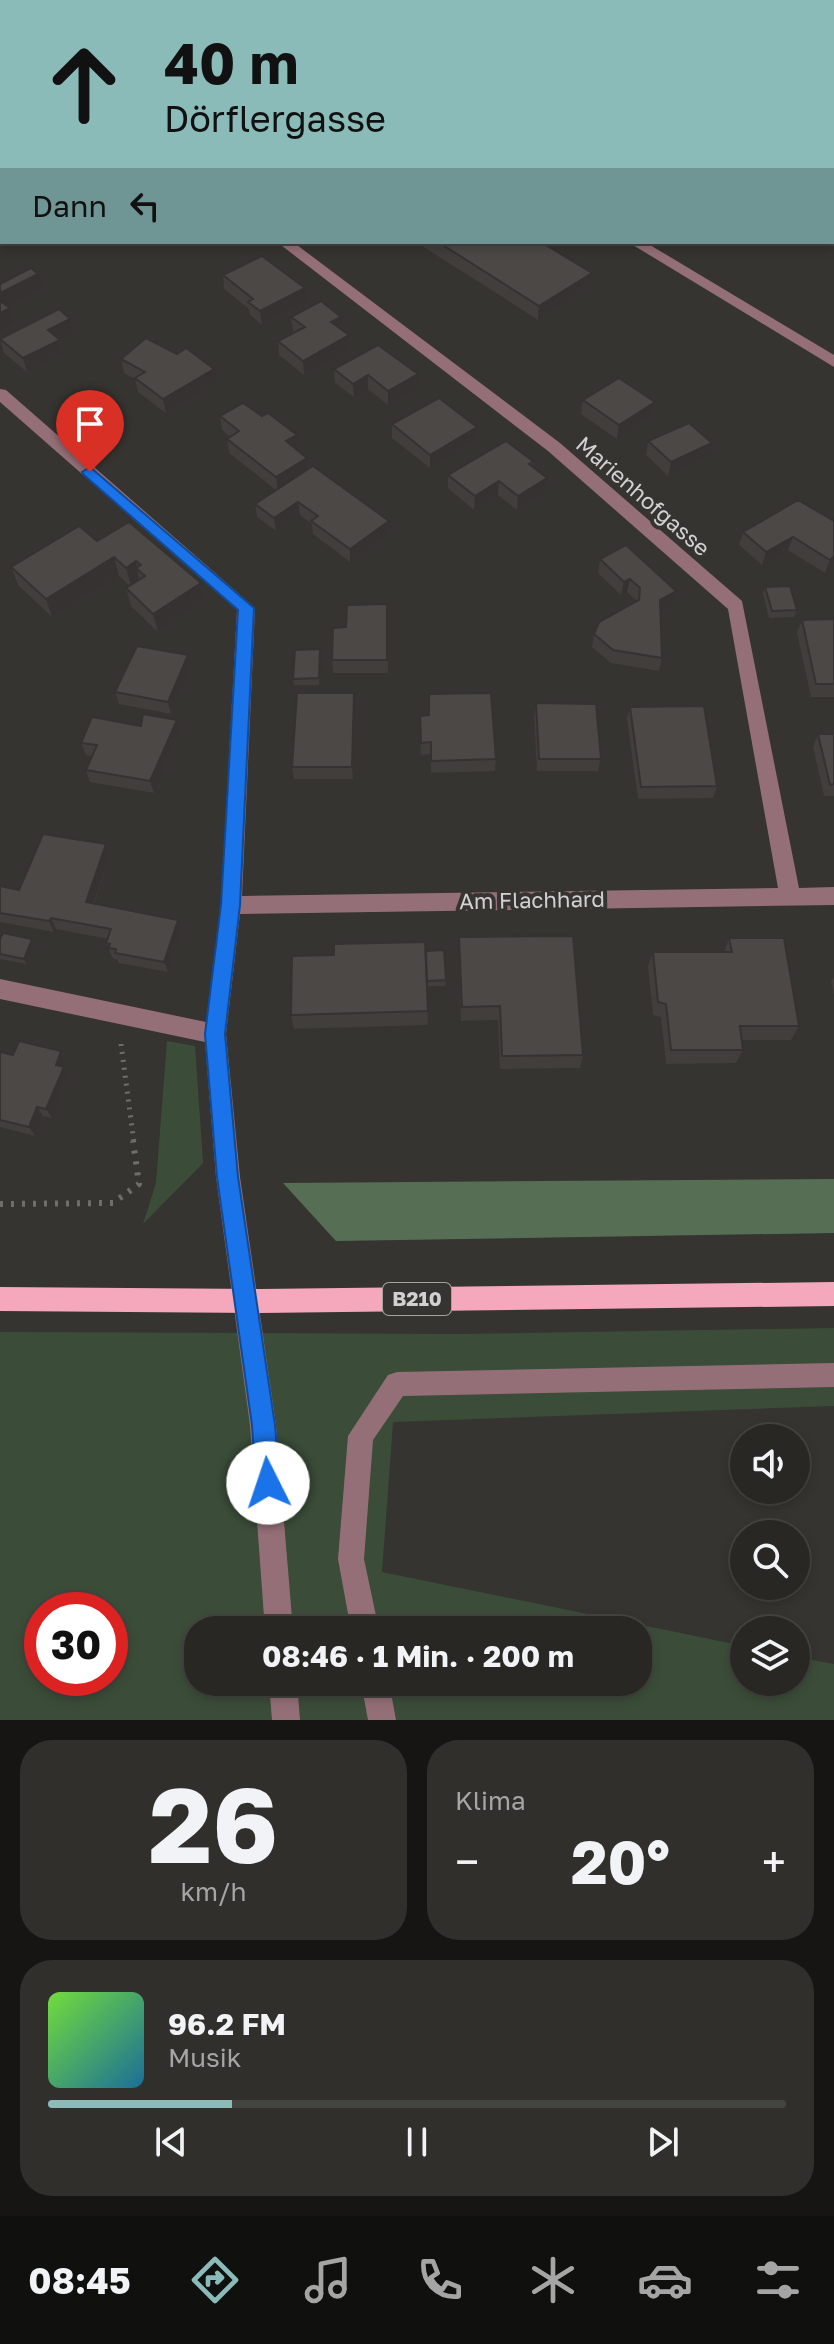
<!DOCTYPE html>
<html lang="de">
<head>
<meta charset="utf-8">
<style>
  body { margin:0; font-family:"Golos Text",sans-serif; background:#302f2c; color:#f1f3f6; height:100vh; display:flex; flex-direction:column; font-size:30px; white-space:nowrap }
  * { box-sizing:border-box; margin:0 }
  p { font-size:26px; color:#a5a5a6 }
  .icon { flex:none; width:44px; height:44px; fill:none; stroke:currentColor; stroke-width:2; stroke-linecap:round; stroke-linejoin:round }
  .map { position:relative; height:1720px; overflow:hidden }
  .panel { display:flex; flex-direction:column; gap:20px; padding:20px; background:#161514; flex:1 }
  .panel>* { flex:none }
  .top-card { position:absolute; left:0px; top:0px; width:834px; height:244px; box-shadow:0 4px 12px #0003,0 0 0 2px #444441; background:#8bbbb9; color:#111; overflow:hidden }
  .controls { position:absolute; left:730px; top:1424px; display:grid; gap:16px }
  .controls a { display:grid; place-items:center; width:80px; height:80px; border-radius:50%; background:#282724; box-shadow:0 4px 12px #0003,0 0 0 2px #444441; font-size:40px }
  .speed { position:absolute; left:24px; top:1592px; display:flex; gap:16px; font-size:40px; font-weight:700; text-align:center }
  .speed>* { display:grid; place-content:center; width:104px; height:104px; border-radius:50%; background:#282724; box-shadow:0 4px 12px #0003,0 0 0 2px #444441; line-height:1 }
  .speed .limit { border:12px solid #d22; background:#fff; color:#111 }
  .pin { position:absolute; display:grid; place-items:center; width:68px; height:68px; color:#fff; margin:-82px -34px; border-radius:50% 50% 50% 0; rotate:-45deg; box-shadow:0 0 8px #0007 }
  .pin .icon { rotate:45deg }
  .me { position:absolute; width:88px; margin:-44px; rotate:356deg; stroke-linejoin:round; filter:drop-shadow(0 0 6px #0008) }
  .turn { display:flex; align-items:center; gap:28px; height:168px; padding:0 32px; font-size:36px }
  .turn .icon { width:104px; height:104px; stroke-width:2.5 }
  .turn b { display:block; font-size:56px; line-height:68px }
  .then { display:flex; align-items:center; height:76px; padding:0 32px; background:#0003; gap:16px; font-size:30px }
  .big { font-size:60px; font-weight:700; line-height:1.1 }
  .panel .widget { flex:1; display:flex; flex-direction:column; justify-content:center; gap:12px; min-width:0; padding:0 28px; border-radius:32px; background:#302f2c }
  .panel .dial { align-items:center; gap:0 }
  .dial b { font-size:104px; line-height:1 }
  .song { display:flex; align-items:center; gap:24px }
  .cover { width:96px; height:96px; border-radius:12px; background:linear-gradient(135deg,hsl(100 70% 55%),hsl(200 70% 35%)) }
  .played { height:8px; border-radius:4px; background:linear-gradient(90deg,#8bbbb9 25%,#444441 25%) }
  .keys { display:flex; justify-content:space-around; direction:ltr }
  .heat { display:flex; justify-content:space-between; align-items:center; font-size:44px; direction:ltr }
  .panel .tiles { flex:1; display:grid; gap:20px; grid-template-columns:1fr 1fr }
  .widget:last-child { grid-column:span 2 }
  .trip { position:absolute; left:184px; top:1616px; width:468px; height:80px; border-radius:32px; background:#282724; box-shadow:0 4px 12px #0003,0 0 0 2px #444441; font-weight:700; line-height:80px; text-align:center }
  .tabs { display:flex; height:128px; justify-content:space-around; align-items:center; background:#10100e; color:#a5a5a6 }
  .tabs .icon { width:56px; height:56px }
  .tabs .current { color:#8bbbb9 }
  .tabs b { font-size:36px; color:#f1f3f6 }
  .map>svg:first-child { display:block }
</style>
</head>
<body>
<div class="map">
<svg width="834" height="1720" viewBox="0 0 834 1720">
  <rect width="100%" height="100%" fill="#353430"/>
  <g fill="#3b4d39" fill-rule="evenodd">
    <path d="M167,1041L195,1046L203,1163L143,1224L156,1183Z"/>
    <path d="M834,1328V1406L393,1422L382,1572L744,1646V1682H796V1657L834,1664V1720H0V1332L457,1334ZM42,1610H110V1678H42ZM198,1630H638V1682H198Z"/>
  </g>
  <path fill="#566f54" d="M834,1179V1233L336,1241L283,1183Z"/>
  <g fill="none" stroke-linecap="round" stroke-linejoin="round">
    <path stroke="#6f6e6a" stroke-width="5" stroke-dasharray="2 6" stroke-linecap="butt" d="M121,1044L134,1143"/>
    <path stroke="#6f6e6a" stroke-width="6" stroke-dasharray="3 8" stroke-linecap="butt" d="M0,1204L113,1203L139,1184L133,1141"/>
    <g fill="#956f78" fill-rule="evenodd">
      <path d="M180,0H195L196,2H181Z"/>
      <path d="M827,0H834V5L826,2Z"/>
      <path d="M0,231H2L0,240Z"/>
      <path d="M277,242H293L560,443L742,601L799,888L834,887V905L240,914L226,1034L240,1177L276,1425L293,1630H265L250,1425L216,1177L205,1042L0,999V979L206,1022L221,905L237,610L0,402V389L6,390L255,608L242,896L778,888L728,609L548,451Z"/>
      <path d="M628,242H645L834,355V367Z"/>
      <path d="M834,1363V1387L403,1396L373,1440L364,1559L379,1630H351L338,1559L348,1436L388,1375L397,1372Z"/>
      <path d="M269,1682H297L300,1720H272Z"/>
      <path d="M361,1682H389L396,1720H368Z"/>
    </g>
    <path fill="#f5a8bc" fill-rule="evenodd" d="M834,1282V1306L260,1313L0,1311V1287L260,1289Z"/>
  </g>
  <g fill="#413e3c">
    <path d="M240,0H286L283,2H245Z"/>
    <path d="M2,165V192L0,190V166Z"/>
    <path d="M834,204V235L832,234V206Z"/>
    <path d="M416,242H541L592,273L591,287L538,320Z"/>
    <path d="M223,275L306,302L262,325L250,315L249,309L224,289Z"/>
    <path d="M291,317L342,330L349,335L350,349L304,375L279,355L278,341L295,333L293,331Z"/>
    <path d="M70,319L74,333L60,340L63,354L27,372L4,353L0,339Z"/>
    <path d="M378,345L418,388L388,405L368,389L354,397L335,383L334,369Z"/>
    <path d="M177,354L214,369L217,382L166,413L138,392L135,379L124,373L121,359Z"/>
    <path d="M583,400L655,402L653,416L617,439L581,414Z"/>
    <path d="M220,416H262L297,435L298,448L296,450L307,458L308,469L389,521V534L350,562L313,534L312,524L300,515L276,531L257,517L255,504L276,490L229,453L227,439L230,437L222,430Z"/>
    <path d="M392,424L477,427L476,441L430,468L392,438Z"/>
    <path d="M648,441L709,457L668,476L646,455Z"/>
    <path d="M533,461L532,467L547,478L546,492L517,510L498,495L474,510L448,488V475Z"/>
    <path d="M834,521V565L825,573L788,550L762,565L739,545L743,532Z"/>
    <path d="M97,541L201,583L205,601L158,632L131,606L126,588L130,586L119,576L52,617L18,585L11,567Z"/>
    <path d="M600,559L676,591L673,605L660,611L662,658L659,671L611,663L592,647L594,634L637,601L627,592L621,595L598,573Z"/>
    <path d="M765,587L797,610L794,617L769,618L763,594Z"/>
    <path d="M387,604L388,673H333L332,660L346,627Z"/>
    <path d="M834,619V697H811L797,633L802,620Z"/>
    <path d="M320,649L319,685H294L293,679Z"/>
    <path d="M188,655L191,668L171,714L119,704L115,692Z"/>
    <path d="M536,703L601,759L598,771H537L534,716Z"/>
    <path d="M355,705L353,779H294L292,767Z"/>
    <path d="M630,707L717,786L713,798L638,799L627,719Z"/>
    <path d="M420,716L496,759L495,771L431,773L430,754L421,755Z"/>
    <path d="M177,720L180,732L154,793L90,782L86,770L92,756L86,755L81,743L141,726Z"/>
    <path d="M818,734H834V796H824L813,747Z"/>
    <path d="M106,844L110,856L94,904L182,931L168,972L119,963L117,959H113L106,943L108,939L56,929L54,932L0,922V886L19,890Z"/>
    <path d="M459,937L583,1055L580,1068L500,1069L498,1020L461,1021L459,952Z"/>
    <path d="M729,938L799,1026L791,1040H741L743,1050L736,1063L666,1064L661,1017L653,1015L648,966L653,952H724Z"/>
    <path d="M0,939H32L35,945L27,964L0,959Z"/>
    <path d="M426,951L446,980L445,986H427L428,1025L294,1029L291,1015Z"/>
    <path d="M834,977V996L831,982Z"/>
    <path d="M0,1052L13,1055L66,1061L64,1067L69,1076L52,1118L43,1116L35,1136L0,1127Z"/>
  </g>
  <g fill="#353231">
    <path d="M267,0H286L283,2H267Z"/>
    <path d="M592,273L591,287L538,320L539,306Z"/>
    <path d="M38,274L42,288L0,309V293Z"/>
    <path d="M305,288L306,302L262,325L260,311Z"/>
    <path d="M10,308L14,322L0,329V313Z"/>
    <path d="M341,317L342,331L331,322Z"/>
    <path d="M70,319L74,333L60,340L63,354L27,372L23,358L48,330Z"/>
    <path d="M349,335L350,349L304,375L303,361Z"/>
    <path d="M214,369L217,382L166,413L163,399Z"/>
    <path d="M418,374V388L388,405V391Z"/>
    <path d="M368,375V389L354,397L353,384Z"/>
    <path d="M655,402L653,416L617,439L619,425Z"/>
    <path d="M477,427L476,441L430,468V455Z"/>
    <path d="M297,435L298,448L287,455L286,441Z"/>
    <path d="M712,443L709,457L668,476L671,462Z"/>
    <path d="M307,458L308,471L278,491L276,477Z"/>
    <path d="M547,478L546,492L517,510L518,496Z"/>
    <path d="M499,481L498,495L474,510L475,496Z"/>
    <path d="M298,502L300,515L276,531L274,518Z"/>
    <path d="M389,521V534L350,562V549Z"/>
    <path d="M793,537L788,550L762,565L766,552Z"/>
    <path d="M834,556V565L825,573L830,560Z"/>
    <path d="M114,557L119,576L52,617L46,599Z"/>
    <path d="M136,561L139,580L131,586L126,568Z"/>
    <path d="M630,579L627,592L621,595L624,582Z"/>
    <path d="M201,583L205,601L158,632L153,614Z"/>
    <path d="M676,591L673,605L657,613L660,600Z"/>
    <path d="M188,655L191,668L171,714L168,702Z"/>
    <path d="M354,693L355,705L353,779L352,767Z"/>
    <path d="M177,720L180,732L154,793L150,781Z"/>
    <path d="M106,844L110,856L90,913L86,902Z"/>
    <path d="M51,918L56,929L54,932L49,921Z"/>
    <path d="M178,920L182,931L168,972L164,962Z"/>
    <path d="M32,939L35,945L27,964L24,959Z"/>
    <path d="M61,1051L66,1061L64,1067L69,1076L52,1118L46,1109L56,1065Z"/>
    <path d="M37,1107L43,1116L35,1136L29,1127Z"/>
  </g>
  <g fill="#4c4846" stroke="#353231" stroke-width="2">
    <path d="M125,0H171L175,2H121Z"/>
    <path d="M329,0H350L356,2H326Z"/>
    <path d="M2,165V181L0,179V166Z"/>
    <path d="M834,204V219L832,218V206Z"/>
    <path d="M438,242H541L592,273L539,306Z"/>
    <path d="M262,256L305,288L260,311L248,302L253,299L223,275Z"/>
    <path d="M31,268L38,274L0,293V284Z"/>
    <path d="M0,301L10,308L0,313Z"/>
    <path d="M321,301L341,317L331,322L349,335L303,361L278,341L305,327L291,317Z"/>
    <path d="M59,309L70,319L48,330L60,340L23,358L0,339Z"/>
    <path d="M146,338L177,354L186,348L214,369L163,399L135,378L145,372L121,359Z"/>
    <path d="M378,345L418,374L388,391L368,375L353,384L334,369Z"/>
    <path d="M619,378L655,402L619,425L583,400Z"/>
    <path d="M439,398L477,427L430,455L392,424Z"/>
    <path d="M243,403L262,416L268,413L297,435L286,441L307,458L276,477L227,439L239,431L220,416Z"/>
    <path d="M689,423L712,443L671,462L648,441Z"/>
    <path d="M506,441L533,461L529,464L547,478L518,496L499,481L475,496L448,475Z"/>
    <path d="M313,466L389,521L350,549L311,521L318,516L298,502L274,518L255,504Z"/>
    <path d="M798,500L834,521V556L830,560L793,537L766,552L743,532Z"/>
    <path d="M129,522L201,583L153,614L126,588L145,576L136,568L141,565L136,561L126,568L114,557L46,599L11,567L79,526L97,541Z"/>
    <path d="M626,545L676,591L660,600L662,658L613,650L594,634L599,622L639,600L640,588L630,579L624,582L600,559Z"/>
    <path d="M790,586L797,610L772,611L765,587Z"/>
    <path d="M387,604V660H332L333,628L346,627L347,605Z"/>
    <path d="M834,619V684H816L802,620Z"/>
    <path d="M137,646L188,655L168,702L115,692Z"/>
    <path d="M320,649L319,678L293,679L295,650Z"/>
    <path d="M297,693H354L352,767H292Z"/>
    <path d="M491,693L496,759L431,761V742L421,743L420,716L429,715V694Z"/>
    <path d="M536,703L596,704L601,759H539Z"/>
    <path d="M704,706L717,786L641,787L630,707Z"/>
    <path d="M143,714L177,720L150,781L86,770L97,745L81,743L92,717L141,726Z"/>
    <path d="M818,734H834V784L830,785Z"/>
    <path d="M43,834L106,844L86,902L178,920L164,962L115,953L116,949L108,948L110,944L106,943L111,929L51,918L49,921L0,913V886L19,890Z"/>
    <path d="M3,933L32,939L24,959L0,954V939Z"/>
    <path d="M573,936L583,1055L502,1056L500,1006L462,1007L459,937Z"/>
    <path d="M729,938H784L799,1026H740L743,1050H671L666,1004L658,1002L653,952H732Z"/>
    <path d="M425,942L428,1011L291,1015L292,956L334,955V944Z"/>
    <path d="M444,950L446,980L427,981L426,951Z"/>
    <path d="M19,1041L61,1051L56,1065L64,1067L46,1109L37,1107L29,1127L0,1120V1052L13,1055Z"/>
  </g>
  <path fill="#1a73e8" stroke="#114b97" stroke-width="2" d="M90,467L254,608L240,905L225,1034L238,1177L275,1425L280,1483L276,1492L268,1495L259,1492L256,1483L252,1425L217,1177L205,1034L221,905L238,610L84,475L82,472Z"/>
  <g text-anchor="middle" stroke-width="8" stroke-linejoin="round" paint-order="stroke">
    <rect fill="#353430" stroke="#a3a29f" stroke-width="2" x="383" y="1283" width="68" height="32" rx="6"/>
    <g font-size="20" font-weight="bold" fill="#d2d1cf">
      <text x="417" y="1306">B210</text>
    </g>
    <g font-size="22" fill="#d2d1cf" stroke="#353430">
      <text transform="translate(643 496) rotate(41)" y="8">Marienhofgasse</text>
      <text transform="translate(532 900) rotate(-1)" y="8">Am Flachhard</text>
    </g>
  </g>
</svg>
<div class="controls">
<a><svg class="icon" aria-label="sound" viewBox="0 0 24 24"><path d="M4 9h4l5-4v14l-5-4H4zM17 9q2 3 0 6"/></svg></a>
<a><svg class="icon" aria-label="search" viewBox="0 0 24 24"><circle cx="10" cy="10" r="6"/><path d="M15 15l6 6"/></svg></a>
<a><svg class="icon" aria-label="layers" viewBox="0 0 24 24"><path d="M12 4l9 5-9 5-9-5zM3 14l9 5 9-5"/></svg></a>
</div>
<div class="speed"><div class="limit">30</div></div>
<div class="pin" style="left:90px;top:472px;background:#d93025"><svg class="icon" aria-label="arrive" viewBox="0 0 24 24"><path d="M6 21V4h12l-3 4 3 4H6"/></svg></div>
<svg class="me" style="left:268px;top:1483px" viewBox="-20 -20 40 40"><circle r="19" fill="#fff"/><path d="M0-13L10 11 0 6-10 11z" fill="#1a73e8"/></svg>
<div class="trip">08:46 · 1 Min. · 200 m</div>
<div class="top-card">
<div class="turn"><svg class="icon" aria-label="ahead" viewBox="0 0 24 24"><path d="M12 20V5M6 11l6-6 6 6"/></svg><div><b>40 m</b>Dörflergasse</div></div>
<div class="then">Dann<svg class="icon" aria-label="left" viewBox="0 0 24 24"><path d="M17 20v-9H6M10 6l-5 5 5 5"/></svg></div>
</div>
</div>
<section class="panel">
<div class="tiles">
<div class="widget dial"><b>26</b><p>km/h</p></div>
<div class="widget"><p>Klima</p>
<div class="heat"><a>−</a><b class="big">20°</b><a>+</a></div>
</div>
<div class="widget">
<div class="song"><i class="cover"></i><div><b>96.2 FM</b><p>Musik</p></div></div>
<div class="played"></div>
<div class="keys"><svg class="icon" aria-label="previous" viewBox="0 0 24 24"><path d="M18 5L8 12l10 7zM5 5v14"/></svg><svg class="icon" aria-label="pause" viewBox="0 0 24 24"><path d="M8 5v14M16 5v14"/></svg><svg class="icon" aria-label="next" viewBox="0 0 24 24"><path d="M6 5l10 7-10 7zM19 5v14"/></svg></div>
</div>
</div>
</section>
<nav class="tabs">
<b>08:45</b>
<svg class="icon current" aria-label="directions" viewBox="0 0 24 24"><path d="M12 3l9 9-9 9-9-9zM9 14v-3h6M13 9l2 2-2 2"/></svg>
<svg class="icon" aria-label="music" viewBox="0 0 24 24"><path d="M9 18V5l10-2v13"/><circle cx="6" cy="18" r="3"/><circle cx="16" cy="16" r="3"/></svg>
<svg class="icon" aria-label="phone" viewBox="0 0 24 24"><path d="M5 4h4l2 5-3 2q2 4 5 5l2-3 5 2v4C11 20 4 13 5 4z"/></svg>
<svg class="icon" aria-label="climate" viewBox="0 0 24 24"><path d="M12 3v18M4 7l16 10M4 17L20 7"/></svg>
<svg class="icon" aria-label="car" viewBox="0 0 24 24"><path d="M5 17H2v-5l4-1 3-4h7l3 4 3 1v5h-3M9 17h6M6 11h13"/><circle cx="7" cy="17" r="2"/><circle cx="17" cy="17" r="2"/></svg>
<svg class="icon" aria-label="filters" viewBox="0 0 24 24"><path d="M4 7h16M4 17h16"/><circle cx="9" cy="7" r="2"/><circle cx="15" cy="17" r="2"/></svg>
</nav>
</body>
</html>
